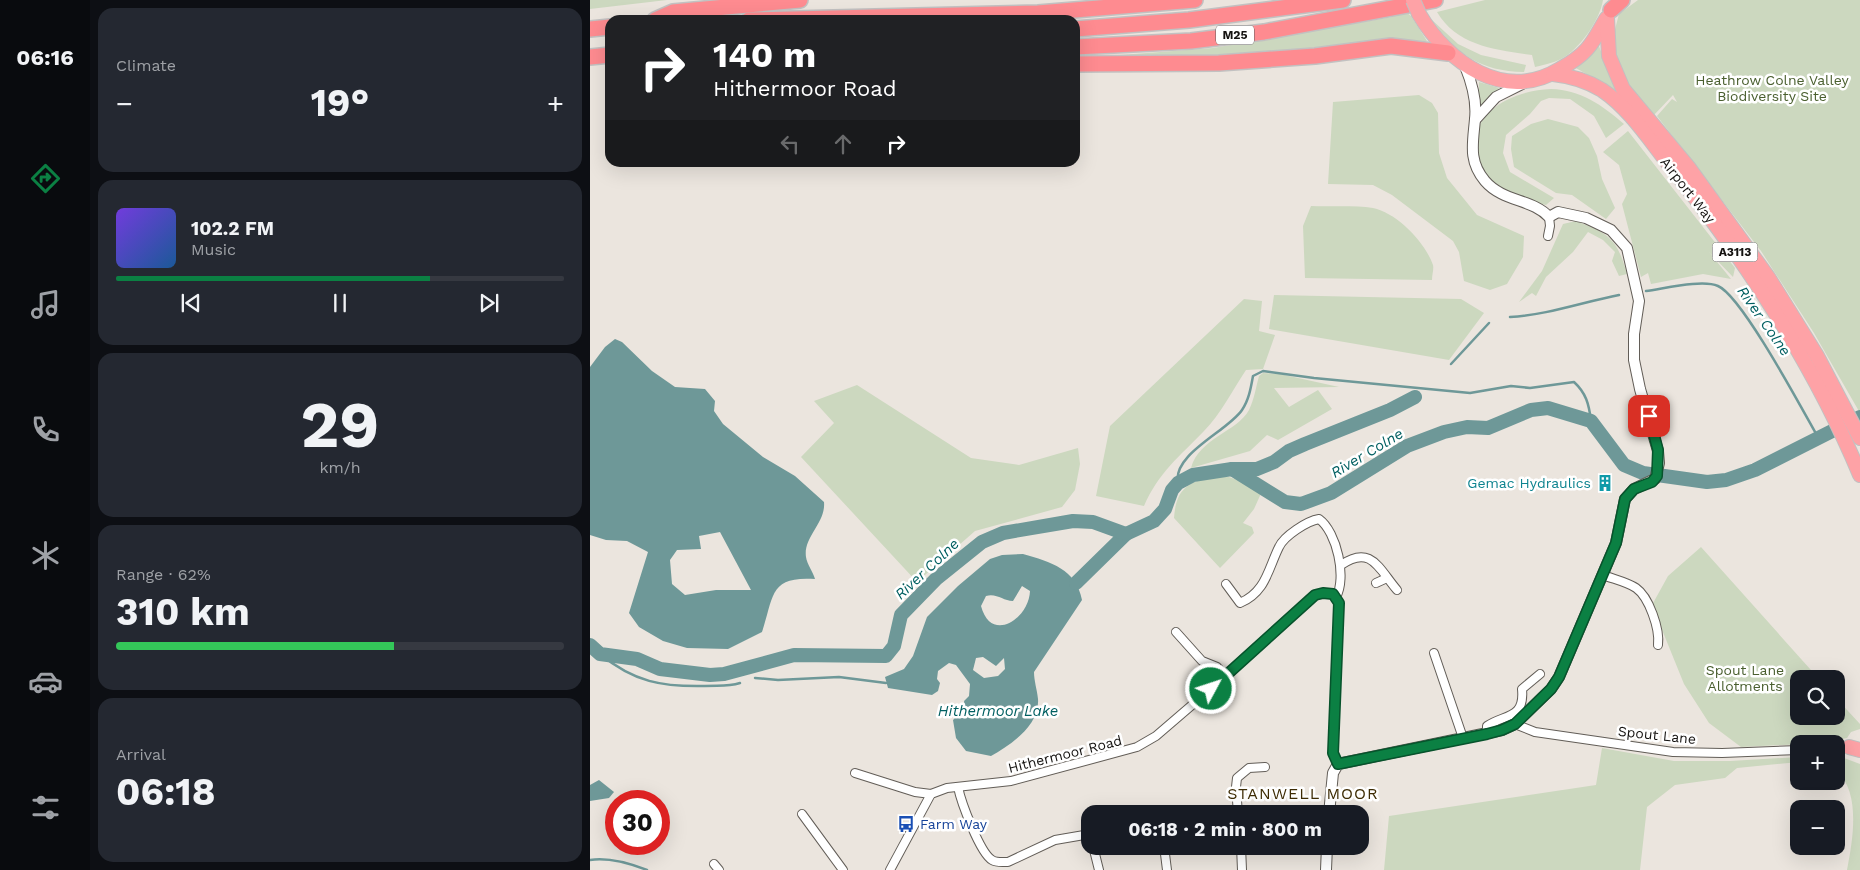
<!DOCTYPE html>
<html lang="en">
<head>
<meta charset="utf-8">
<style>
  body { margin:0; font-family:"Work Sans",sans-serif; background:#242831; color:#f1f3f6; height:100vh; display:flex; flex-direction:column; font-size:19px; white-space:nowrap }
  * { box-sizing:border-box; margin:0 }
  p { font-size:16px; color:#9ea1a6 }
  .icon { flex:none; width:28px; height:28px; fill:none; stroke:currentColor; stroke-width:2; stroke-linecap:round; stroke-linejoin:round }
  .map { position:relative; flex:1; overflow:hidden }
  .details { display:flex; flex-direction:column; gap:8px; padding:8px; background:#0d0f14; width:500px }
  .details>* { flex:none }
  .top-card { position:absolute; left:15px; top:15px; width:475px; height:152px; border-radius:15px; box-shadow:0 5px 20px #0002; background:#202124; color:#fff; overflow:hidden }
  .controls { position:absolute; left:1200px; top:670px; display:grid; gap:10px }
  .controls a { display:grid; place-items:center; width:55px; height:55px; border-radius:10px; background:#171b24; box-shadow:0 5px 20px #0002; font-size:25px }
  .speed { position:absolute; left:15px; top:790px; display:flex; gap:10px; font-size:25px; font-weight:700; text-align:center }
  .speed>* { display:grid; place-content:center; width:65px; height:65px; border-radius:50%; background:#171b24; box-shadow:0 5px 20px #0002; line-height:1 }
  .speed .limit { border:8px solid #d22; background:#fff; color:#111 }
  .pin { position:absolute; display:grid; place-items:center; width:42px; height:42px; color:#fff; margin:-21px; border-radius:10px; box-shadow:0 2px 8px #0006 }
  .me { position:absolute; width:55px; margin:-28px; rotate:50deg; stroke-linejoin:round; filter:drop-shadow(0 0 4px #0008) }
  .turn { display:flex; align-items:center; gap:18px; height:105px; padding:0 25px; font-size:22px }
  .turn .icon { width:65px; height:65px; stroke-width:2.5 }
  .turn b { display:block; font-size:35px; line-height:42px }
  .lanes { display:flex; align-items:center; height:48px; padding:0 25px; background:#0003; justify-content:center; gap:25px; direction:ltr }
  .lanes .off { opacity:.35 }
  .big { font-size:38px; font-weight:700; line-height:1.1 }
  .details .widget { flex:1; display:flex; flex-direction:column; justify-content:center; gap:8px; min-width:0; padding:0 18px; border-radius:15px; background:#242831 }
  .details .dial { align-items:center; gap:0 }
  .dial b { font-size:65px; line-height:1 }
  .song { display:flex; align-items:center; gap:15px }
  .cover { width:60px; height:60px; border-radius:8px; background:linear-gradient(135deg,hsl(260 70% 55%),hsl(210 70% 35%)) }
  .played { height:5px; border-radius:2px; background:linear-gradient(90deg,#0b8043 70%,#363941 70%) }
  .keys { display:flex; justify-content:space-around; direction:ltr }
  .heat { display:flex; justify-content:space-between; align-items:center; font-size:28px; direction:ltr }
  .charge { height:8px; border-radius:4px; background:linear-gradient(90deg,#34c759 62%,#363941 0) }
  .trip { position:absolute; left:491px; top:805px; width:288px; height:50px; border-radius:15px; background:#171b24; box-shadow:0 5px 20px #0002; font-weight:700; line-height:50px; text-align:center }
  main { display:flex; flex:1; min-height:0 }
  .menu { display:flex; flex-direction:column; width:90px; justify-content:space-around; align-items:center; background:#090b0e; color:#9ea1a6 }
  .menu .icon { width:35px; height:35px }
  .menu .selected { color:#0b8043 }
  .menu b { font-size:22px; color:#f1f3f6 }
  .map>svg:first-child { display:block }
</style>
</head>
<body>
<main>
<nav class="menu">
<b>06:16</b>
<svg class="icon selected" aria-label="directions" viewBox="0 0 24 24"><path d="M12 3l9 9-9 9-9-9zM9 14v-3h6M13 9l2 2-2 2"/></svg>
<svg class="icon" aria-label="music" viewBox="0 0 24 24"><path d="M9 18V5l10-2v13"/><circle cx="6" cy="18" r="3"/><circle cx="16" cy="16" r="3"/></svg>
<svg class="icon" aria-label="phone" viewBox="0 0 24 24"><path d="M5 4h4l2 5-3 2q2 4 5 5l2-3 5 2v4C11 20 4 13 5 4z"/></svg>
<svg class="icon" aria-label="climate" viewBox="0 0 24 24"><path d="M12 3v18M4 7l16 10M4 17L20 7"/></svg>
<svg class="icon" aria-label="car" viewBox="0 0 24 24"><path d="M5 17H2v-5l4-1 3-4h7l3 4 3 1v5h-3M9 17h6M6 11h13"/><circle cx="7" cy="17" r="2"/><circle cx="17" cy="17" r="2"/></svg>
<svg class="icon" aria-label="filters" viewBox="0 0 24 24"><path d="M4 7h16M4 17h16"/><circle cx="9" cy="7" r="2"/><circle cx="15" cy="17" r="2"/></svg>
</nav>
<section class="details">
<div class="widget"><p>Climate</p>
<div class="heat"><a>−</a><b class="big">19°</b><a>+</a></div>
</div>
<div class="widget">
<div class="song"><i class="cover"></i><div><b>102.2 FM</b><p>Music</p></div></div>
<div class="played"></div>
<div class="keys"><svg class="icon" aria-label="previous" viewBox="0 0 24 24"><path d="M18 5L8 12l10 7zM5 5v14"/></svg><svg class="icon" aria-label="pause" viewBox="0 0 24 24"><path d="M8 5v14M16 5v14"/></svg><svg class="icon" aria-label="next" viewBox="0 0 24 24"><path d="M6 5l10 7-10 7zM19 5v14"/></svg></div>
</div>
<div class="widget dial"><b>29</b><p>km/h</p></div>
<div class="widget"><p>Range · 62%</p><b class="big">310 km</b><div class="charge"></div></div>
<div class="widget"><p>Arrival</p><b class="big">06:18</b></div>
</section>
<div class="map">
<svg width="1270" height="870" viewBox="0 0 1270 870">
  <rect width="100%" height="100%" fill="#ebe5de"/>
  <g fill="#ccd8bf">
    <path d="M0,0H77L0,9Z"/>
    <path d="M895,0H1013C1010,20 989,50 971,59C963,63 953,65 945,67L942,55C906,50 867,46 847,12Z"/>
    <path d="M1048,0H1270V413L1224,333L1171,251L1067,116L1082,99L1087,102L1083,95L1064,115L1028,72L1023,37L1029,14Z"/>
    <path d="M815,11L821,16L837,41L795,40L644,56H517L623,48L802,17Z"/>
    <path d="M842,20L868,44L891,55L936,65L934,72C890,71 868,55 842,20Z"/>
    <path d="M1007,45L1009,46L1018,72L1031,92L1028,95L1009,81L984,67Z"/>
    <path d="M889,82L909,88L889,110Z"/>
    <path d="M961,89C991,90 1012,105 1034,124L1016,138L1004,116L980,99L959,98L951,101L940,114L916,135L913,153L920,172L964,198L956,205C940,201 919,198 906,186C897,178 891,168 888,157C875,112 925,90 961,89Z"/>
    <path d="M829,95L842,103L848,113L849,153L857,178L887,215L934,236L933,257L917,284L900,290L874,281L869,252L863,241L802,195L783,185L738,184L743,102Z"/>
    <path d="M958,119L988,127L999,138L1007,156L1012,179L1025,208L1016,219L982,195L966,193L924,167L921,149L922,136L941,124Z"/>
    <path d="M1038,131L1145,268L1143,277L1119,252L1141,279L1113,274L1061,284L1058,273L1051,277L1032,204L1037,194L1029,165L1013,152Z"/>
    <path d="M721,206C741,207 764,205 783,208C807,213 835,242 843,265C844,269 842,275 842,280L715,278L713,226Z"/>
    <path d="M986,221C1020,234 1027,239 1037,274L1029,276L1022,261L1025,252L1013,240L998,232L983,252L956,277L946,296L942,293L929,302L952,271L973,224Z"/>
    <path d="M684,295L871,299L894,313L859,360L679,329Z"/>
    <path d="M654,299L672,301L669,331L685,335L673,369L656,370C643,389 631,414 614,431C589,457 569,472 554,506L506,496L520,426Z"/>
    <path d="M673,373L690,374L749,387L684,388L699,407L728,390L742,409L688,440L677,435L660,451L601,468C609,438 647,432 659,410C664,400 666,387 669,376Z"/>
    <path d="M267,385L381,458L429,465L488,448L490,464L485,490L472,507L385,531L327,582L211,457L244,423L224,401Z"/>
    <path d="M619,477H639L673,489L664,509L653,523L662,527L664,533L630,568L584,518C586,492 594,484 619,477Z"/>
    <path d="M1111,547L1229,679H1209V716H1246V698L1270,724V729L1261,732L1257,738L1233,743L1151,747L1119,723L1094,684L1062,605L1078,576Z"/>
    <path d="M1012,748L1084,761H1140L1209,757V762L1147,768L1135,778L1085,785L1057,807L1050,870H794L799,816L1006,785Z"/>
    <path d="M1246,755L1270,764V870H1257C1264,835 1270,791 1246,770Z"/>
  </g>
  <g fill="#6e9898" fill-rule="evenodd">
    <path d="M25,339L32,342L62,371L85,387L115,389L125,401L124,411L133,424L173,457L205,476L234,502C236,523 213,537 216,557C217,564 223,572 225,579C179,576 184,596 172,632L138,649L97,648L73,641L49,627L39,613L58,552L37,541L16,540L0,535V367L15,347ZM130,532L161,590H126L95,595L82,584L80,560L87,550L111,549L109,536Z"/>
    <path d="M433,554C461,562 486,569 492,600L444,672C444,681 447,689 448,699C450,725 421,745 401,756L376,751L366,738L363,720L375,708L374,701L379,696L380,684L366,665L359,663L348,671L347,679L350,683L348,691L342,695L298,688L295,677L314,669L323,656L337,617L368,586L400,559L412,555ZM432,586L440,591C439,619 401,644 391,606L396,596C407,593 413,601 423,601ZM393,657L406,666L414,658L415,669L408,676L394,678L383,670L386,658Z"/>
    <path d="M9,780L24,792L19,798L0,801V785Z"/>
  </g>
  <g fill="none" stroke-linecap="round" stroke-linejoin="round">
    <g stroke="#6e9898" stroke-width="2.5">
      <path d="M1056,291C1073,289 1112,279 1128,286C1152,296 1213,411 1229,439"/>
      <path d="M920,317C957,315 993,302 1029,295"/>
      <path d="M861,364L899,323"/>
      <path d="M588,483C582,454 638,431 652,410C659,400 661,387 663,376L673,371L724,378L880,393L921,386L940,388L984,382C996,393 999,404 1001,421"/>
      <path d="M10,654C44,682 72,687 115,686C128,685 137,687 150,683"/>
      <path d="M165,678L188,680L249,677L296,683"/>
      <path d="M0,860C19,857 39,863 57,870"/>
    </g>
    <g stroke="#6e9898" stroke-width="14">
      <path d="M642,469L695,502L711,504L741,493L817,446L854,432L877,427L898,428L941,410L958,408L1001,421L1034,465L1053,473L1117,482L1136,480L1165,470L1270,417"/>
      <path d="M486,583L536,534L564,521L575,509L582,490L588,483L603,475L642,469H667L684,462L699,451L715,444L800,410L825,397"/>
      <path d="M0,645L10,654L47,659L70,669L120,675L134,674L204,655L296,656L304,646L311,615L346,579L392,542L413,533L483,521L503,522L536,534"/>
    </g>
    <g stroke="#625d57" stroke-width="10">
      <g id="minor">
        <path d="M958,236L960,226L959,217"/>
        <path d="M751,565C781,544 789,569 807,590"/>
        <path d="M1013,575C1023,579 1037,582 1046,588C1059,597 1070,629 1068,645"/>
        <path d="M786,583L797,578"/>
        <path d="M636,584L650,603C676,592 678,569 689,547C694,536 717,521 729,519C747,532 757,578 746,597"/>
        <path d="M586,632L612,661L627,667L636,676"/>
        <path d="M844,653L873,738"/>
        <path d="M925,724L945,732L1083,752L1132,753L1209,750"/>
        <path d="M897,734V726C915,714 935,719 932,689L950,674"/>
        <path d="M1246,748L1259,747"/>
        <path d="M265,773L325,792L341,794"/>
        <path d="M368,787C371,802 390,853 402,860C407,863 412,862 418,862L465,840L500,834"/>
        <path d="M212,814L253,870"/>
        <path d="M648,814L646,787L647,778L659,768L675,767"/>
        <path d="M503,846L509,870"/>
        <path d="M574,846L577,870"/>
        <path d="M651,846L652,870"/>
        <path d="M124,864L129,870"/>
        <path d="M300,870L341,794L357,788L421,781L547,747L566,736L637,675L725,595L733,593L743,594L749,603L743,753L748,764"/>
      </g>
    </g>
    <g stroke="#625d57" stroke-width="12">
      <g id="tertiary">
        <path d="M885,120L906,97L934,83"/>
        <path d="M739,814L743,773L748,764L912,730L925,724L961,689L969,677L1026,543L1035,499L1044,489L1065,479L1069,463L1068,451L1050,389L1044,360V334L1049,301L1037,248L1021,230L996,218L968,212L959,217C943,199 913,202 895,181C878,161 883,143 885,119C887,101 882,83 875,66"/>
        <path d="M736,870L737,846"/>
      </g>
    </g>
    <g stroke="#c2c1c1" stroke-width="16">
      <g id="trunk">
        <path d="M829,14C858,63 914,103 970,69C979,64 990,57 997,49C1005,40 1010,29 1016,19"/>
        <path d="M1017,18L1019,56L1033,89L1099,168L1178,277L1227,356L1270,438"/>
        <path d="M963,74C981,76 996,80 1012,90C1039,108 1059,139 1078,163C1155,259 1223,362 1270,475"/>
        <path d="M1259,747L1270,750"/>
      </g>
    </g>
    <g stroke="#c2c1c1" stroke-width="18">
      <g id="motorway">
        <path d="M1021,10L1032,0"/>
        <path d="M65,20L83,12L210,0"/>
        <path d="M159,20L448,13L605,0"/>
        <path d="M0,29L20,27"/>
        <path d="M485,29L599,20L753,0"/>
        <path d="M485,47L601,41L674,32L845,0"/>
        <path d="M0,57L20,55"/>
        <path d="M485,64L629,63L725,56L801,46L858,53"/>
      </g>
    </g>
    <use href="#minor" stroke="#fff" stroke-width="8"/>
    <use href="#tertiary" stroke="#fff" stroke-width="10"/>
    <use href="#trunk" stroke="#fea2a6" stroke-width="14"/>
    <use href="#motorway" stroke="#fe8b90" stroke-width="15"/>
    <g stroke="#c2c1c1" stroke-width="16" stroke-linecap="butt">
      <path id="trunk-bridge" d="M823,0L829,14"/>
    </g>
    <use href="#trunk-bridge" stroke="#fea2a6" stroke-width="14"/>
  </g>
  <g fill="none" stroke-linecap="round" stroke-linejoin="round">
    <g stroke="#07532c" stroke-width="12">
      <path id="route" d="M621,689L725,595L733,593L743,594L749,603L743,753L748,764L897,734L912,730L925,724L961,689L969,677L1026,543L1035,499L1044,489L1062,482L1067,476L1068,450L1059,416"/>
    </g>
    <use href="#route" stroke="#0b8043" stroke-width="9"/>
  </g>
  <defs>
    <g id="building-bare" transform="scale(1.35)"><path d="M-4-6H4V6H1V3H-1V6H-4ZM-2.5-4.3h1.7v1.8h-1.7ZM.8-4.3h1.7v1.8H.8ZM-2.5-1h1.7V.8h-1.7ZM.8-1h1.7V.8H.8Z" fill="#0f9aa8" stroke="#fff" stroke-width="2.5" paint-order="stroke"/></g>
    <g id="bus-bare" transform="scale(1.35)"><path d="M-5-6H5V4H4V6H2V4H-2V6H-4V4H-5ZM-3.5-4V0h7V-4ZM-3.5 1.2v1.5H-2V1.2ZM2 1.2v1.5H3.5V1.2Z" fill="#1a4fb4" stroke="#fff" stroke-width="2.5" paint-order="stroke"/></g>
  </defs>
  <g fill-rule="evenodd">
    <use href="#building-bare" x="1015" y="483"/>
    <use href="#bus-bare" x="316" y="824"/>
  </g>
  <g text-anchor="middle" stroke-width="5" stroke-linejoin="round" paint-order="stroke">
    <g fill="#fff" stroke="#5a5958" stroke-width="1">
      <rect x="626" y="25.5" width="38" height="19" rx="4"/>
      <rect x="1122.5" y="242.5" width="45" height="19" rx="4"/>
    </g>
    <g font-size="12" font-weight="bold" fill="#141210">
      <text x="645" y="39">M25</text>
      <text x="1145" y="256">A3113</text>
    </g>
    <g font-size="14" fill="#4a5f2f" stroke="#fff">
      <text x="1182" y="85">Heathrow Colne Valley<tspan x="1182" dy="16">Biodiversity Site</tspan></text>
      <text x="1155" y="675">Spout Lane<tspan x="1155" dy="16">Allotments</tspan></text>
    </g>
    <g font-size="14" fill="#141210" stroke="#fff">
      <text transform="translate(1098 190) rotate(52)" y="5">Airport Way</text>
      <text transform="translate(1067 735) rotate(6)" y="5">Spout Lane</text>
      <text transform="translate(475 754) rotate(-14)" y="5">Hithermoor Road</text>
    </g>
    <g font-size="14" fill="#0d838f" stroke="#fff" text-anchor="end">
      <text x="1001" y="488">Gemac Hydraulics</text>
    </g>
    <g font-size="14" fill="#164399" stroke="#fff" text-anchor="start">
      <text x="330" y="829">Farm Way</text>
    </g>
    <g font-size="15" font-style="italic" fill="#005f61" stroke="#fff">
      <text transform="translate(1174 321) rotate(55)" y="5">River Colne</text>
      <text transform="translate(777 453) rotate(-31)" y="5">River Colne</text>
      <text transform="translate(337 569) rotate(-43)" y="5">River Colne</text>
      <text x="408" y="716">Hithermoor Lake</text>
    </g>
    <g font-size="16" letter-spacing="1" fill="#3e2c04" stroke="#fff">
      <text x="713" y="799">STANWELL MOOR</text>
    </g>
  </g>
</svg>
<div class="controls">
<a><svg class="icon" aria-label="search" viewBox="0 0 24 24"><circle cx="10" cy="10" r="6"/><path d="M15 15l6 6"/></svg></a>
<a>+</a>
<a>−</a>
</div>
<div class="speed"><div class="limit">30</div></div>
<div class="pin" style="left:1059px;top:416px;background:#d93025"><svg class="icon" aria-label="arrive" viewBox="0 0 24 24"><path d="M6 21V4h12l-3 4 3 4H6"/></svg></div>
<svg class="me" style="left:621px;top:689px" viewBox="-20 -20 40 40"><circle r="17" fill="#0b8043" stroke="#fff" stroke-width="3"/><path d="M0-11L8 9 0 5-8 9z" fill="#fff"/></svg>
<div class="trip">06:18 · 2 min · 800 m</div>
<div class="top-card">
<div class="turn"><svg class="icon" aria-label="right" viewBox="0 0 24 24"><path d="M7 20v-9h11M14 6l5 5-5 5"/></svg><div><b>140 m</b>Hithermoor Road</div></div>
<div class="lanes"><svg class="icon off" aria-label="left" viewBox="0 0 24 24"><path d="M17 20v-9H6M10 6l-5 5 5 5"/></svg><svg class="icon off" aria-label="ahead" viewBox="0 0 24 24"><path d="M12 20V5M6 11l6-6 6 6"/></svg><svg class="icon" aria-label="right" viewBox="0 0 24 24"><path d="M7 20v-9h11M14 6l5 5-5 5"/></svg></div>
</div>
</div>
</main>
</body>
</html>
